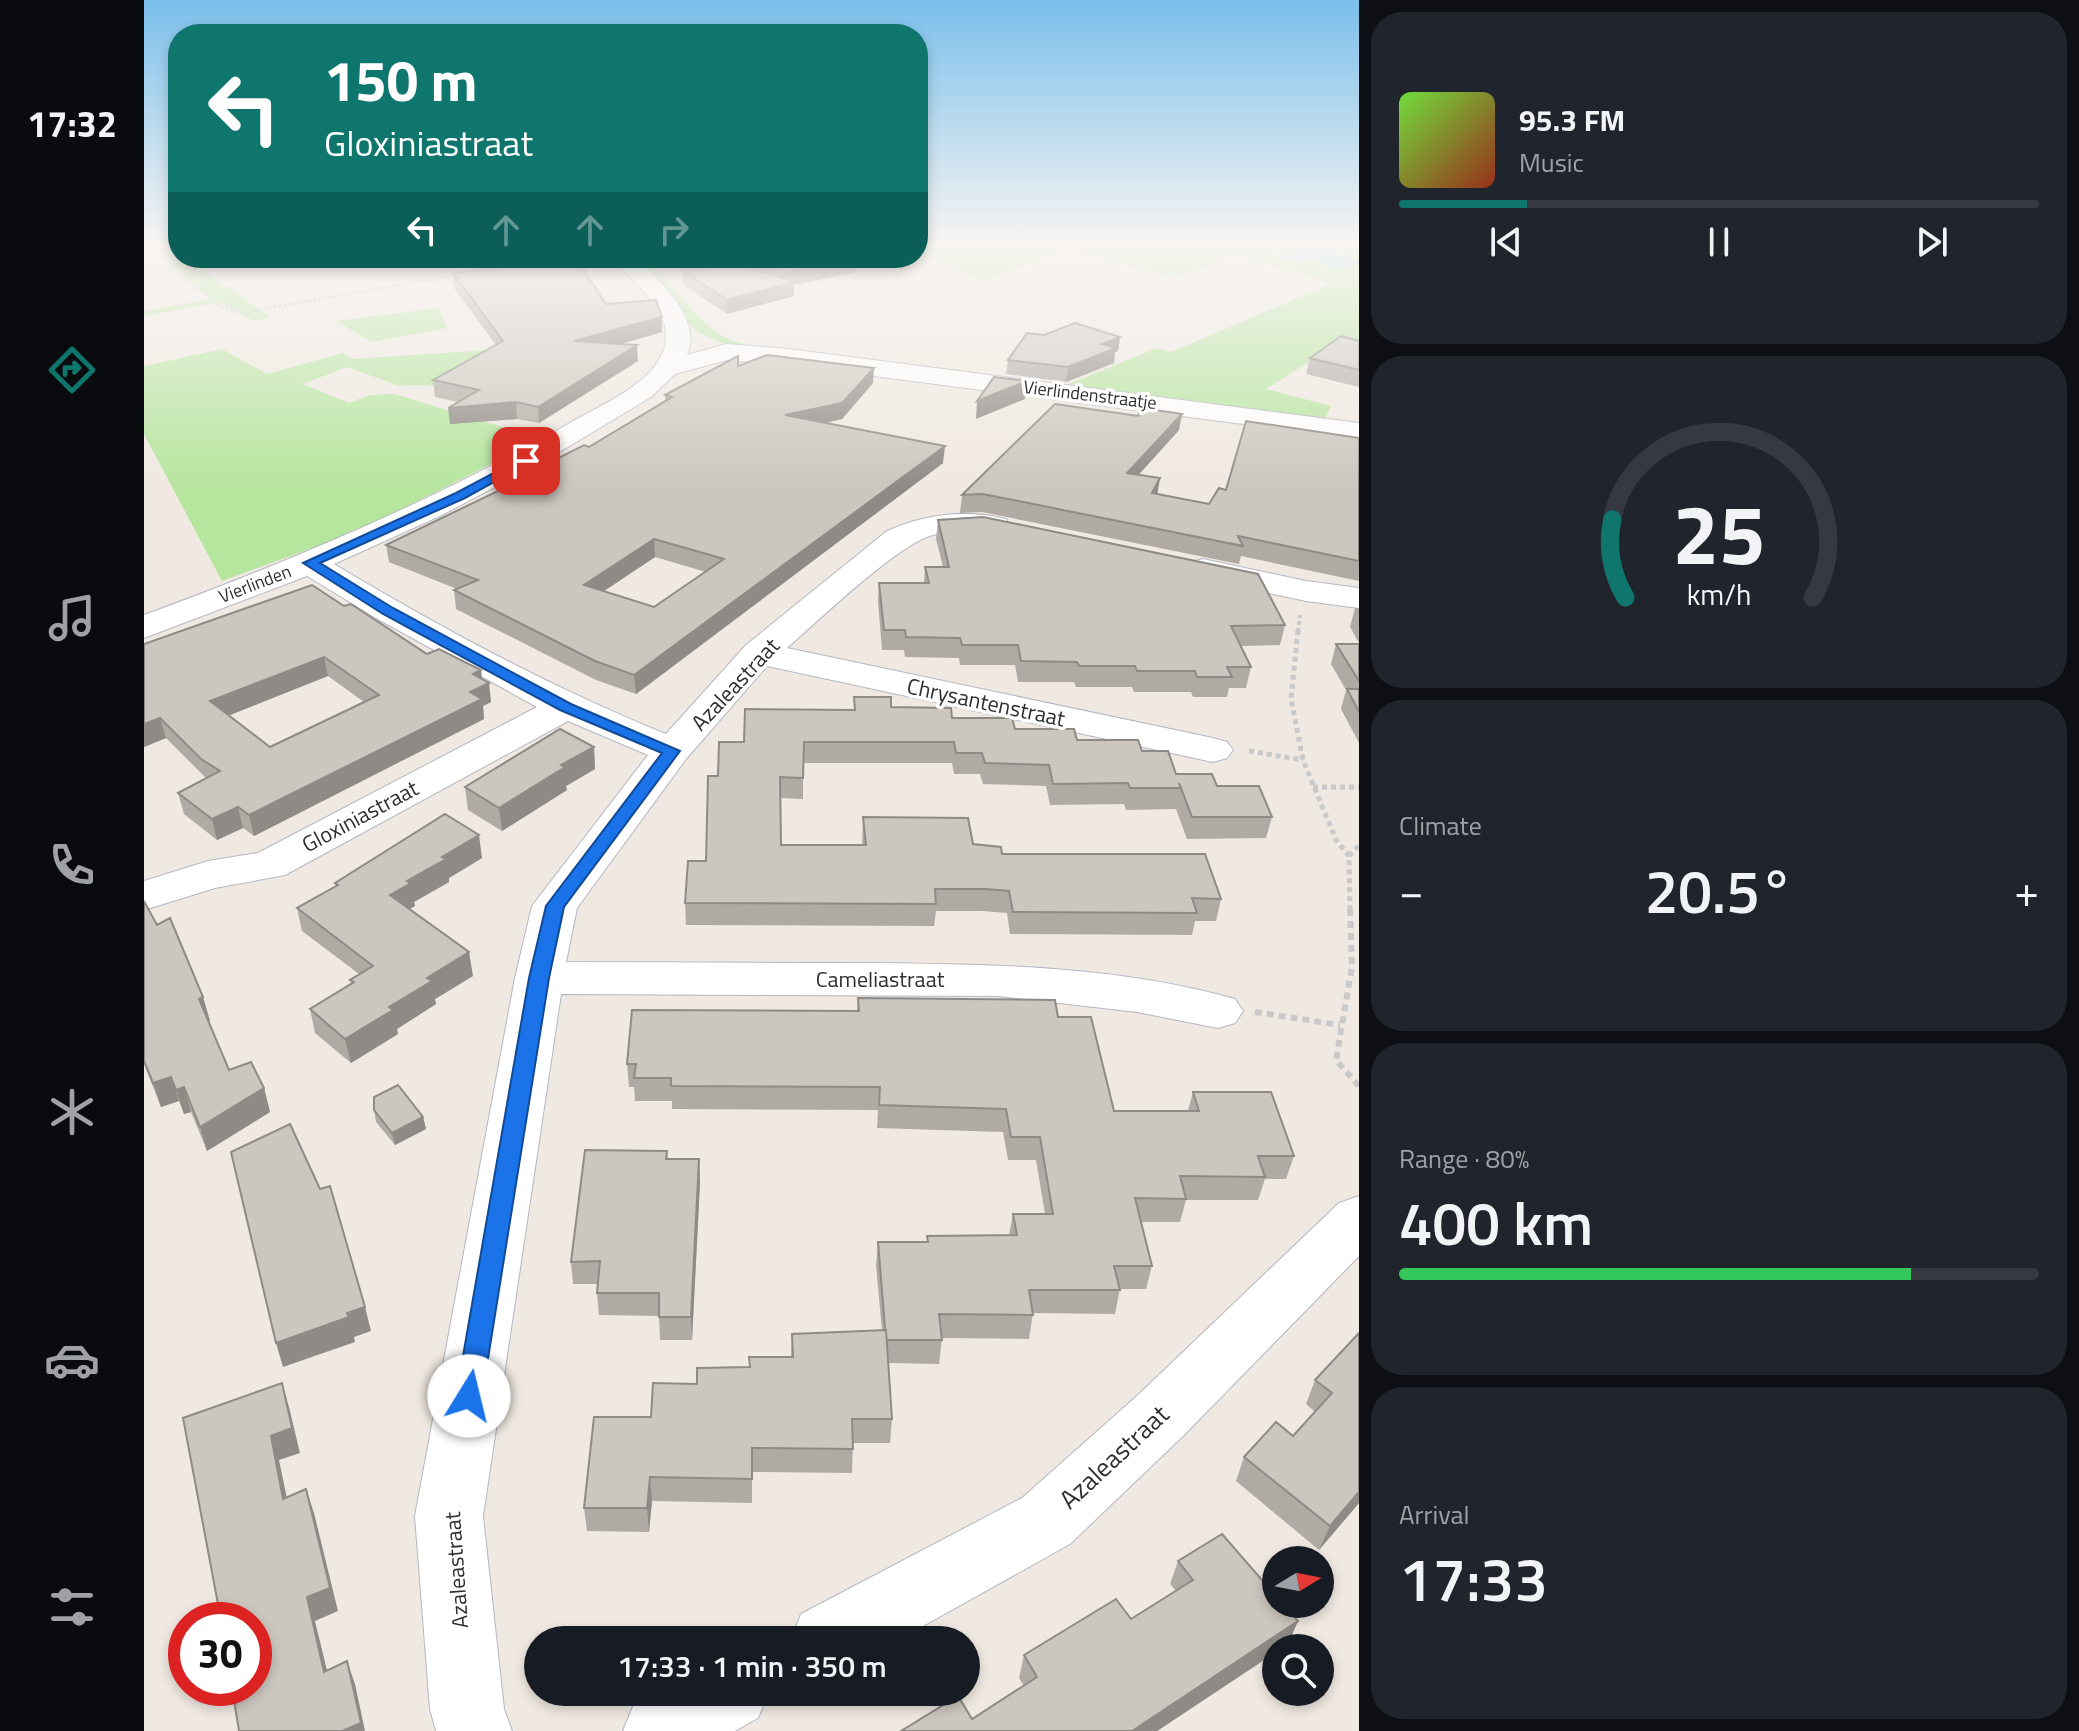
<!DOCTYPE html>
<html lang="en">
<head>
<meta charset="utf-8">
<style>
  body { margin:0; font-family:"Titillium Web",sans-serif; background:#20242c; color:#f1f3f6; height:100vh; display:flex; flex-direction:column; font-size:30px; white-space:nowrap }
  * { box-sizing:border-box; margin:0 }
  p { font-size:26px; color:#9ea1a6 }
  .icon { flex:none; width:44px; height:44px; fill:none; stroke:currentColor; stroke-width:2; stroke-linecap:round; stroke-linejoin:round }
  .map { position:relative; flex:1; overflow:hidden }
  .drawer { display:flex; flex-direction:column; gap:12px; padding:12px; background:#0d0f14; width:720px }
  .drawer>* { flex:none }
  .hud { position:absolute; left:24px; top:24px; width:760px; height:244px; border-radius:32px; box-shadow:0 4px 12px #0003; background:#0f766e; color:#fff; overflow:hidden }
  .needle { width:52px; rotate:80deg }
  .tools { position:absolute; left:1118px; top:1546px; display:grid; gap:16px }
  .tools a { display:grid; place-items:center; width:72px; height:72px; border-radius:50%; background:#171b24; box-shadow:0 4px 12px #0003; font-size:40px }
  .speed { position:absolute; left:24px; top:1602px; display:flex; gap:16px; font-size:40px; font-weight:700; text-align:center }
  .speed>* { display:grid; place-content:center; width:104px; height:104px; border-radius:50%; background:#171b24; box-shadow:0 4px 12px #0003; line-height:1 }
  .speed .limit { border:12px solid #d22; background:#fff; color:#111 }
  .pin { position:absolute; display:grid; place-items:center; width:68px; height:68px; color:#fff; margin:-34px; border-radius:16px; box-shadow:0 4px 12px #0006 }
  .me { position:absolute; width:88px; margin:-44px; rotate:9deg; stroke-linejoin:round; filter:drop-shadow(0 0 6px #0008) }
  .turn { display:flex; align-items:center; gap:28px; height:168px; padding:0 24px; font-size:36px }
  .turn .icon { width:104px; height:104px; stroke-width:2.5 }
  .turn b { display:block; font-size:56px; line-height:68px }
  .lanes { display:flex; align-items:center; height:76px; padding:0 24px; background:#0003; justify-content:center; gap:40px; direction:ltr }
  .lanes .off { opacity:.35 }
  .big { font-size:60px; font-weight:600; line-height:1.1 }
  .drawer .card { flex:1; display:flex; flex-direction:column; justify-content:center; gap:12px; min-width:0; padding:0 28px; border-radius:32px; background:#20242c }
  .drawer .dial { align-items:center; gap:0 }
  .dial svg { height:208px; overflow:visible; fill:none; stroke:#363941; stroke-width:7; stroke-linecap:round; text-anchor:middle }
  .dial text { fill:#f1f3f6; stroke:none }
  .song { display:flex; align-items:center; gap:24px }
  .cover { width:96px; height:96px; border-radius:12px; background:linear-gradient(135deg,hsl(100 70% 55%),hsl(10 70% 35%)) }
  .played { height:8px; border-radius:4px; background:linear-gradient(90deg,#0f766e 20%,#363941 20%) }
  .keys { display:flex; justify-content:space-around; direction:ltr }
  .heat { display:flex; justify-content:space-between; align-items:center; font-size:44px; direction:ltr }
  .charge { height:12px; border-radius:6px; background:linear-gradient(90deg,#34c759 80%,#363941 0) }
  .trip { position:absolute; left:380px; top:1626px; width:456px; height:80px; border-radius:40px; background:#171b24; box-shadow:0 4px 12px #0003; font-weight:600; line-height:80px; text-align:center }
  main { display:flex; flex:1; min-height:0 }
  .menu { display:flex; flex-direction:column; width:144px; justify-content:space-around; align-items:center; background:#090b0e; color:#9ea1a6 }
  .menu .icon { width:56px; height:56px }
  .menu .current { color:#0f766e }
  .menu b { font-size:36px; color:#f1f3f6 }
  .map>svg:first-child { display:block }
</style>
</head>
<body>
<main>
<nav class="menu">
<b>17:32</b>
<svg class="icon current" aria-label="directions" viewBox="0 0 24 24"><path d="M12 3l9 9-9 9-9-9zM9 14v-3h6M13 9l2 2-2 2"/></svg>
<svg class="icon" aria-label="music" viewBox="0 0 24 24"><path d="M9 18V5l10-2v13"/><circle cx="6" cy="18" r="3"/><circle cx="16" cy="16" r="3"/></svg>
<svg class="icon" aria-label="phone" viewBox="0 0 24 24"><path d="M5 4h4l2 5-3 2q2 4 5 5l2-3 5 2v4C11 20 4 13 5 4z"/></svg>
<svg class="icon" aria-label="climate" viewBox="0 0 24 24"><path d="M12 3v18M4 7l16 10M4 17L20 7"/></svg>
<svg class="icon" aria-label="car" viewBox="0 0 24 24"><path d="M5 17H2v-5l4-1 3-4h7l3 4 3 1v5h-3M9 17h6M6 11h13"/><circle cx="7" cy="17" r="2"/><circle cx="17" cy="17" r="2"/></svg>
<svg class="icon" aria-label="filters" viewBox="0 0 24 24"><path d="M4 7h16M4 17h16"/><circle cx="9" cy="7" r="2"/><circle cx="15" cy="17" r="2"/></svg>
</nav>
<div class="map">
<svg width="1215" height="1731" viewBox="0 0 1215 1731">
  <rect width="100%" height="100%" fill="#efe9e1"/>
  <g fill="#b6e59e">
    <path d="M774,246H1200L1215,249V343L1201,339L1122,389L1187,406L1180,420L1215,440L676,368L804,379L808,369L922,385L1013,348L1027,352L1189,283L1091,256L1030,278L926,251L837,281L774,252Z"/>
    <path d="M34,248V258H42L126,317L110,321L77,302L0,316V311L68,299L8,251Z"/>
    <path d="M487,258H503C526,283 548,315 577,335C604,353 678,354 712,358L608,352L577,343L552,331Z"/>
    <path d="M294,308L303,328L228,342L192,321Z"/>
    <path d="M373,348L325,386L253,385L203,367L159,384L205,403L226,395L251,394L397,439L214,531L78,581L0,434V366L78,349L123,374L199,353L208,359Z"/>
  </g>
  <path fill="#75cff0" d="M1162,246H1174L1215,260V264L1193,269L1168,260L1155,263L1127,253Z"/>
  <g fill="none" stroke-linecap="round" stroke-linejoin="round">
    <g stroke="#b4b7c1" stroke-width="2">
      <g id="minor">
        <path d="M469,258H492C515,282 559,317 543,355L582,344L645,349L1215,423V439L645,365L583,360L531,374L507,397L404,459L296,516L190,564C297,628 406,687 522,734L602,645L743,531C780,514 822,509 862,519L867,526L862,533C839,539 813,530 789,535C755,543 673,622 643,648L1069,738L1083,742L1089,750L1083,758L1069,762L623,666L542,759L433,908L422,962C521,962 620,963 719,963C843,964 971,965 1091,999L1099,1011L1091,1023L1074,1028L993,1012L854,996L417,994L339,1516L360,1709L368,1731H292L286,1709L271,1516L371,978L388,906L504,755L424,721L141,875L71,888L0,910V881L64,861L114,853L393,707L232,618L163,576L0,638V615C147,561 290,501 426,423C456,405 508,385 520,349C532,311 488,284 469,258Z"/>
        <path d="M1059,559L1162,581L1215,588V608L1162,601L1047,576L1042,569L1047,562Z"/>
        <path d="M1215,1196V1256L1040,1435L926,1544L754,1640H647L657,1614L878,1498L994,1395L1195,1203Z"/>
        <path d="M513,1692H625L614,1718L591,1731H479L490,1704Z"/>
      </g>
    </g>
    <g stroke="#c9c9c9" stroke-width="3" stroke-dasharray="3 2" stroke-linecap="butt">
      <path d="M341,258L350,271"/>
      <path d="M0,267L21,265L77,306L96,313L313,275"/>
    </g>
    <path stroke="#c9c9c9" stroke-width="4" stroke-dasharray="4 3" stroke-linecap="butt" d="M1154,632L1156,615"/>
    <g stroke="#c9c9c9" stroke-width="5" stroke-dasharray="5 4" stroke-linecap="butt">
      <path d="M1154,630L1147,699L1159,760L1192,840L1205,856L1206,911"/>
      <path d="M1105,751L1159,760"/>
      <path d="M1169,787H1215"/>
      <path d="M1205,856L1215,845"/>
    </g>
    <g stroke="#c9c9c9" stroke-width="6" stroke-dasharray="7 5" stroke-linecap="butt">
      <path d="M1206,909L1208,966L1192,1060L1215,1086"/>
      <path d="M1111,1012L1196,1025"/>
    </g>
    <use href="#minor" fill="#fff" fill-rule="evenodd"/>
  </g>
  <g fill="#afaba4" fill-rule="evenodd">
    <path d="M372,258H432L462,304L518,317V332L477,344L494,361L395,423L373,419L306,424L314,402L291,397L289,380L352,345L310,288L309,273L378,265Z"/>
    <path d="M578,258H713L712,272L650,285V296L583,314L538,284V270L589,265L578,260Z"/>
    <path d="M900,335L976,337L974,351L971,352L970,363L922,382L862,374L864,360Z"/>
    <path d="M1215,341V387L1162,374L1166,358Z"/>
    <path d="M594,366L729,383L698,419L681,423L799,463L492,694L452,680L312,609L310,590L313,589L245,562L242,545L383,477V474L445,447L521,401V395ZM511,557L562,572L510,607L460,591Z"/>
    <path d="M1035,430L994,475L1014,494L1065,504L1082,490L1215,438V581L1097,556L1095,564L838,512L816,513L818,495Z"/>
    <path d="M794,520L1141,625L1136,645L1097,646L1107,667L1102,688H1085L1083,697H1049L1047,692H990L988,687H932L930,682H874L871,665H816L815,658L761,657L760,650H738L734,602L735,583H780L781,567H799L792,539Z"/>
    <path d="M200,606L283,654L338,679L347,702L339,706L340,719L110,836L99,828L73,840L40,814L34,793L62,778L22,738L0,747V644ZM184,676L220,702L126,747L85,715Z"/>
    <path d="M1211,608H1215V643L1206,627Z"/>
    <path d="M1192,644H1215V743L1197,709L1202,690L1187,664Z"/>
    <path d="M710,697L747,707L998,751L1032,774L1073,786L1128,817L1122,838L1043,839L1032,809L982,810L980,804L906,805L902,786L839,784L836,774H810L808,763H659V799L636,798L637,845H718L719,817L829,844L858,854L1077,899L1072,921H1051L1048,935L866,934L863,913L839,911H792L790,926L542,925L541,903L562,861L574,776L600,742L710,710Z"/>
    <path d="M450,747L451,769L422,786L423,790L358,831L324,810L321,787Z"/>
    <path d="M338,858L305,878V882L270,902L271,906L266,909L329,976L291,999L292,1004L253,1029L254,1034L207,1063L171,1033L166,1009L207,984L206,980L215,974L158,931L153,908L192,886L191,883Z"/>
    <path d="M0,901L13,925L59,997L66,1021H64L85,1070L120,1088L126,1112L63,1151L47,1112L40,1114L35,1101L17,1107L0,1064Z"/>
    <path d="M714,998L914,1017L970,1111H1044L1049,1092L1150,1156L1142,1179H1121L1114,1200H1042L1036,1222H997L1008,1266L1002,1289H976L971,1314L889,1313L885,1339L798,1338L795,1364L744,1363L748,1419L746,1443H709L708,1473L608,1472V1503L508,1501L505,1532L443,1531L440,1508L507,1417L553,1384L605,1367L647,1357L648,1334L738,1331L732,1265L734,1242H783V1236L865,1235L869,1214H901L892,1160H864L859,1132L733,1128L734,1110L528,1109V1101H491L490,1087H485L483,1064L713,1011Z"/>
    <path d="M230,1110L279,1117L282,1129L251,1145L232,1122Z"/>
    <path d="M523,1151L524,1159H555L556,1182L548,1340H516L515,1316L455,1315L453,1293L454,1284H429L427,1262Z"/>
    <path d="M1215,1333V1503L1175,1550L1092,1481L1100,1457L1149,1436L1171,1412L1162,1404L1171,1380Z"/>
    <path d="M1034,1561L1154,1621L1144,1644L1132,1648V1652L1013,1731L828,1719L880,1686L875,1678L880,1655L987,1619L1032,1591L1026,1584Z"/>
  </g>
  <g fill="#8e8b86">
    <path d="M713,258L712,272L650,285V296L583,314V300L636,286V274Z"/>
    <path d="M518,317V332L432,357L430,341Z"/>
    <path d="M976,337L974,351L971,352L970,363L922,382L924,367L958,344Z"/>
    <path d="M493,345L494,361L395,423L394,407Z"/>
    <path d="M730,368L729,383L698,419L641,431V415Z"/>
    <path d="M883,381L881,399L832,419L833,401Z"/>
    <path d="M372,402L373,419L306,424L304,408Z"/>
    <path d="M1038,414L1035,430L980,491L983,473Z"/>
    <path d="M801,446L799,463L492,694L490,675Z"/>
    <path d="M1016,478L1013,496L1008,493Z"/>
    <path d="M510,539L511,557L442,603L440,585Z"/>
    <path d="M180,657L184,676L71,721L66,701Z"/>
    <path d="M337,670L339,685L345,683L347,702L339,706L340,719L110,836L105,815L326,692L329,674Z"/>
    <path d="M16,718L22,738L0,747V724Z"/>
    <path d="M450,747L451,769L422,786L423,790L358,831L355,808L417,765Z"/>
    <path d="M94,807L99,828L73,840L68,819Z"/>
    <path d="M335,835L338,858L305,878V882L270,902L271,906L250,918L246,895L263,881L298,857Z"/>
    <path d="M325,952L329,976L291,999L292,1004L253,1029L254,1034L207,1063L201,1039L283,978Z"/>
    <path d="M59,997L66,1021L62,1022L55,999Z"/>
    <path d="M27,1077L35,1101L17,1107L9,1083Z"/>
    <path d="M40,1087L47,1112L40,1114L32,1090Z"/>
    <path d="M120,1088L126,1112L63,1151L56,1127Z"/>
    <path d="M279,1117L282,1129L251,1145L248,1133Z"/>
    <path d="M555,1159L556,1182L548,1340L547,1317Z"/>
    <path d="M221,1307L227,1331L210,1337L211,1342L139,1367L132,1343Z"/>
    <path d="M138,1383L145,1407L156,1453L135,1460L148,1523L139,1499L127,1436Z"/>
    <path d="M506,1477L508,1501L505,1532L503,1508Z"/>
    <path d="M162,1489L170,1513L194,1611L171,1621L189,1695L180,1672L163,1597Z"/>
    <path d="M1215,1492V1503L1175,1550L1186,1526Z"/>
    <path d="M1154,1621L1144,1644L1137,1648H1132V1652L1013,1731H988Z"/>
    <path d="M203,1661L211,1684L221,1731H198Z"/>
  </g>
  <g fill="#cbc7bf" stroke="#8e8b86" stroke-width="2" fill-rule="evenodd">
    <path d="M383,258H432L462,304L512,300L518,317L430,341L493,345L394,407L372,402L304,408L335,390L289,380L359,341L309,273L388,264Z"/>
    <path d="M602,258H712L636,274Z"/>
    <path d="M598,264L650,282L583,300L538,270Z"/>
    <path d="M931,323L976,337L958,344L972,348L924,367L864,360L883,333L900,335Z"/>
    <path d="M1197,336L1215,341V370L1166,358Z"/>
    <path d="M623,355L730,368L698,403L641,415L801,446L490,675L451,661L310,590L334,580L242,545L387,475L383,474L440,445L445,447L528,397L521,395L594,356V366ZM510,539L580,559L510,607L440,585Z"/>
    <path d="M850,377L883,381L833,401Z"/>
    <path d="M911,404L994,416L998,408L1038,414L983,473L1016,478L1008,493L1065,504L1075,488L1082,490L1102,421L1215,438V561L1094,536L1099,546L839,494L818,495Z"/>
    <path d="M839,517L1114,574L1141,625L1087,626L1107,667H1083L1088,677H1053L1051,671H993L991,666H935L933,662L877,661L874,645H818L816,638L762,637L761,630H740L735,583H785L781,567H805L794,520Z"/>
    <path d="M168,585L200,606L207,604L283,654L295,649L337,670L329,674L345,683L326,692L338,699L135,800L105,815L94,807L68,819L34,793L76,771L57,759L16,718L0,724V644ZM180,657L235,695L126,747L66,701Z"/>
    <path d="M1192,644H1215V681Z"/>
    <path d="M1203,689H1215V712Z"/>
    <path d="M710,697H747V707L807,708L808,718H868L871,729H930L933,740H994L998,751H1024L1032,774H1068L1073,786H1115L1128,817H1048L1035,783L1037,788H986L984,783L909,784L905,765L841,763L838,753H812L810,742H660L659,778L636,777L637,845H722L719,817L824,818L829,844L857,847L858,854H1061L1077,899L1048,898L1053,913L869,912L865,891L842,889H791L792,904L541,903L544,861H562L564,776H574L575,742H600L601,709L711,710Z"/>
    <path d="M416,729L450,747L417,765L421,767L355,808L321,787Z"/>
    <path d="M301,814L335,835L298,857L302,859L263,881L267,883L246,895L325,952L283,978L288,981L245,1007L249,1010L201,1039L166,1009L210,982L206,980L229,966L153,908L194,885L191,883Z"/>
    <path d="M0,901L13,925L26,918L59,997L55,999L85,1070L107,1062L120,1088L56,1127L40,1087L32,1090L27,1077L9,1083L0,1061Z"/>
    <path d="M714,998L911,1000L914,1017H947L970,1111H1055L1049,1092H1127L1150,1156H1114L1121,1177L1036,1176L1042,1199L991,1198L1008,1266H970L976,1290H885L889,1315L795,1314L798,1340H742L734,1242H784L783,1236L873,1235L869,1214H909L896,1137H867L862,1109L735,1105L736,1087L527,1086V1078H490L492,1064H483L488,1010L715,1011Z"/>
    <path d="M254,1085L279,1117L248,1133L230,1110V1097Z"/>
    <path d="M146,1124L176,1189L186,1186L221,1307L203,1313L205,1317L132,1343L87,1152Z"/>
    <path d="M441,1150L523,1151L522,1159H555L547,1317H515V1293H453L456,1261L427,1262Z"/>
    <path d="M742,1330L748,1419H708L709,1449L608,1448V1479L506,1477L503,1508H440L450,1417H507L509,1383L553,1384V1368L606,1367L605,1357H649L648,1334Z"/>
    <path d="M1215,1333V1492L1186,1526L1100,1457L1132,1422L1149,1436L1188,1393L1171,1380Z"/>
    <path d="M138,1383L148,1428L127,1436L139,1499L162,1489L186,1588L163,1597L180,1672L203,1661L217,1723L198,1731H95L88,1688H110V1620H77L39,1418Z"/>
    <path d="M1078,1534L1132,1596V1604H1139L1154,1621L988,1731H757L814,1696L828,1719L893,1677L880,1655L972,1599L987,1619L1049,1580L1034,1561Z"/>
  </g>
  <linearGradient id="sky" x2="0" y2="1"><stop stop-color="#7abfeb"/><stop offset="0.5" stop-color="#f8f5f2"/><stop offset="1" stop-color="#f8f5f2" stop-opacity="0"/></linearGradient>
  <rect width="1215" height="488" fill="url(#sky)"/>
  <path fill="#1a73e8" stroke="#114b97" stroke-width="2" d="M378,458L388,461L321,498L176,563L249,608L427,704L536,751L420,907L405,978L338,1396L334,1405L325,1408L316,1405L312,1396L385,978L402,906L518,753L416,710L239,614L159,563L312,493Z"/>
  <g text-anchor="middle" stroke-width="7" stroke-linejoin="round" paint-order="stroke">
    <g font-size="18" fill="#2e2e2e" stroke="#fff">
      <text transform="translate(946 395) rotate(7)" y="6">Vierlindenstraatje</text>
      <text transform="translate(111 584) rotate(-21)" y="6">Vierlinden</text>
    </g>
    <g font-size="22" fill="#2e2e2e" stroke="#fff">
      <text transform="translate(591 684) rotate(-47)" y="8">Azaleastraat</text>
      <text transform="translate(842 702) rotate(12)" y="8">Chrysantenstraat</text>
      <text transform="translate(216 816) rotate(-28)" y="8">Gloxiniastraat</text>
      <text x="736" y="987">Cameliastraat</text>
      <text transform="translate(312 1570) rotate(-94)" y="8">Azaleastraat</text>
    </g>
    <g font-size="26" fill="#2e2e2e" stroke="#fff">
      <text transform="translate(970 1457) rotate(-43)" y="9">Azaleastraat</text>
    </g>
  </g>
</svg>
<div class="tools">
<a><svg class="needle" viewBox="-14 -14 28 28"><path d="M0-13l5 13h-10z" fill="#e53935"/><path d="M0 13l5-13h-10z" fill="#9ea1a6"/></svg></a>
<a><svg class="icon" aria-label="search" viewBox="0 0 24 24"><circle cx="10" cy="10" r="6"/><path d="M15 15l6 6"/></svg></a>
</div>
<div class="speed"><div class="limit">30</div></div>
<div class="pin" style="left:382px;top:461px;background:#d93025"><svg class="icon" aria-label="arrive" viewBox="0 0 24 24"><path d="M6 21V4h12l-3 4 3 4H6"/></svg></div>
<svg class="me" style="left:325px;top:1396px" viewBox="-20 -20 40 40"><circle r="19" fill="#fff"/><path d="M0-13L10 11 0 6-10 11z" fill="#1a73e8"/></svg>
<div class="trip">17:33 · 1 min · 350 m</div>
<div class="hud">
<div class="turn"><svg class="icon" aria-label="left" viewBox="0 0 24 24"><path d="M17 20v-9H6M10 6l-5 5 5 5"/></svg><div><b>150 m</b>Gloxiniastraat</div></div>
<div class="lanes"><svg class="icon" aria-label="left" viewBox="0 0 24 24"><path d="M17 20v-9H6M10 6l-5 5 5 5"/></svg><svg class="icon off" aria-label="ahead" viewBox="0 0 24 24"><path d="M12 20V5M6 11l6-6 6 6"/></svg><svg class="icon off" aria-label="ahead" viewBox="0 0 24 24"><path d="M12 20V5M6 11l6-6 6 6"/></svg><svg class="icon off" aria-label="right" viewBox="0 0 24 24"><path d="M7 20v-9h11M14 6l5 5-5 5"/></svg></div>
</div>
</div>
<section class="drawer">
<div class="card">
<div class="song"><i class="cover"></i><div><b>95.3 FM</b><p>Music</p></div></div>
<div class="played"></div>
<div class="keys"><svg class="icon" aria-label="previous" viewBox="0 0 24 24"><path d="M18 5L8 12l10 7zM5 5v14"/></svg><svg class="icon" aria-label="pause" viewBox="0 0 24 24"><path d="M8 5v14M16 5v14"/></svg><svg class="icon" aria-label="next" viewBox="0 0 24 24"><path d="M6 5l10 7-10 7zM19 5v14"/></svg></div>
</div>
<div class="card dial"><svg viewBox="0 0 100 80">
<path d="M14 69A42 42 0 1 1 86 69"/>
<path d="M14 69A42 42 0 0 1 9 39" stroke="#0f766e"/>
<text x="50" y="56" font-size="32" font-weight="700">25</text>
<text x="50" y="72" font-size="11">km/h</text>
</svg></div>
<div class="card"><p>Climate</p>
<div class="heat"><a>−</a><b class="big">20.5°</b><a>+</a></div>
</div>
<div class="card"><p>Range · 80%</p><b class="big">400 km</b><div class="charge"></div></div>
<div class="card"><p>Arrival</p><b class="big">17:33</b></div>
</section>
</main>
</body>
</html>
